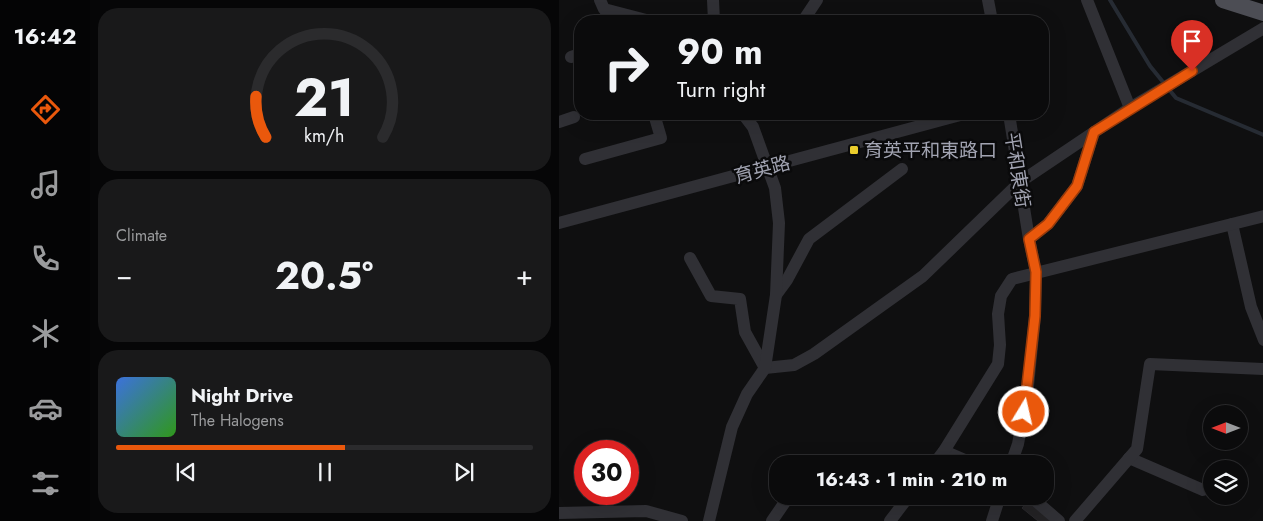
<!DOCTYPE html>
<html lang="en">
<head>
<meta charset="utf-8">
<style>
  body { margin:0; font-family:Jost,"Noto Sans TC",sans-serif; background:#19191a; color:#f1f3f6; height:100vh; display:flex; flex-direction:column; font-size:19px; white-space:nowrap }
  * { box-sizing:border-box; margin:0 }
  p { font-size:16px; color:#9a9b9d }
  .icon { flex:none; width:28px; height:28px; fill:none; stroke:currentColor; stroke-width:2; stroke-linecap:round; stroke-linejoin:round }
  .map { position:relative; flex:1; overflow:hidden }
  .panel { display:flex; flex-direction:column; gap:8px; padding:8px; background:#060607; width:469px }
  .panel>* { flex:none }
  .top-card { position:absolute; left:15px; top:15px; width:475px; height:105px; border-radius:20px; box-shadow:0 5px 20px #0002,0 0 0 1px #2b2b2d; background:#0b0b0c; color:#f1f3f6; overflow:hidden }
  .needle { width:32px; rotate:270deg }
  .controls { position:absolute; left:644px; top:405px; display:grid; gap:10px }
  .controls a { display:grid; place-items:center; width:45px; height:45px; border-radius:50%; background:#0b0b0c; box-shadow:0 5px 20px #0002,0 0 0 1px #2b2b2d; font-size:25px }
  .speed { position:absolute; left:15px; top:440px; display:flex; gap:10px; font-size:25px; font-weight:700; text-align:center }
  .speed>* { display:grid; place-content:center; width:65px; height:65px; border-radius:50%; background:#0b0b0c; box-shadow:0 5px 20px #0002,0 0 0 1px #2b2b2d; line-height:1 }
  .speed .limit { border:8px solid #d22; background:#fff; color:#111 }
  .pin { position:absolute; display:grid; place-items:center; width:42px; height:42px; color:#fff; margin:-51px -21px; border-radius:50% 50% 50% 0; rotate:-45deg; box-shadow:0 0 5px #0007 }
  .pin .icon { rotate:45deg }
  .me { position:absolute; width:55px; margin:-28px; rotate:9deg; stroke-linejoin:round; filter:drop-shadow(0 0 4px #0008) }
  .turn { display:flex; align-items:center; gap:18px; height:105px; padding:0 20px; font-size:22px }
  .turn .icon { width:65px; height:65px; stroke-width:2.5 }
  .turn b { display:block; font-size:35px; line-height:42px }
  .big { font-size:38px; font-weight:700; line-height:1.1 }
  .panel .widget { flex:1; display:flex; flex-direction:column; justify-content:center; gap:8px; min-width:0; padding:0 18px; border-radius:20px; background:#19191a }
  .panel .dial { align-items:center; gap:0 }
  .dial svg { height:130px; overflow:visible; fill:none; stroke:#2b2b2d; stroke-width:7; stroke-linecap:round; text-anchor:middle }
  .dial text { fill:#f1f3f6; stroke:none }
  .song { display:flex; align-items:center; gap:15px }
  .cover { width:60px; height:60px; border-radius:8px; background:linear-gradient(135deg,hsl(220 70% 55%),hsl(110 70% 35%)) }
  .played { height:5px; border-radius:2px; background:linear-gradient(90deg,#ea580c 55%,#2b2b2d 55%) }
  .keys { display:flex; justify-content:space-around; direction:ltr }
  .heat { display:flex; justify-content:space-between; align-items:center; font-size:28px; direction:ltr }
  .trip { position:absolute; left:210px; top:455px; width:285px; height:50px; border-radius:20px; background:#0b0b0c; box-shadow:0 5px 20px #0002,0 0 0 1px #2b2b2d; font-weight:700; line-height:50px; text-align:center }
  main { display:flex; flex:1; min-height:0 }
  .dock { display:flex; flex-direction:column; width:90px; justify-content:space-around; align-items:center; background:#040405; color:#9a9b9d }
  .dock .icon { width:35px; height:35px }
  .dock .current { color:#ea580c }
  .dock b { font-size:22px; color:#f1f3f6 }
  .map>svg:first-child { display:block }
</style>
</head>
<body>
<main>
<nav class="dock">
<b>16:42</b>
<svg class="icon current" aria-label="directions" viewBox="0 0 24 24"><path d="M12 3l9 9-9 9-9-9zM9 14v-3h6M13 9l2 2-2 2"/></svg>
<svg class="icon" aria-label="music" viewBox="0 0 24 24"><path d="M9 18V5l10-2v13"/><circle cx="6" cy="18" r="3"/><circle cx="16" cy="16" r="3"/></svg>
<svg class="icon" aria-label="phone" viewBox="0 0 24 24"><path d="M5 4h4l2 5-3 2q2 4 5 5l2-3 5 2v4C11 20 4 13 5 4z"/></svg>
<svg class="icon" aria-label="climate" viewBox="0 0 24 24"><path d="M12 3v18M4 7l16 10M4 17L20 7"/></svg>
<svg class="icon" aria-label="car" viewBox="0 0 24 24"><path d="M5 17H2v-5l4-1 3-4h7l3 4 3 1v5h-3M9 17h6M6 11h13"/><circle cx="7" cy="17" r="2"/><circle cx="17" cy="17" r="2"/></svg>
<svg class="icon" aria-label="filters" viewBox="0 0 24 24"><path d="M4 7h16M4 17h16"/><circle cx="9" cy="7" r="2"/><circle cx="15" cy="17" r="2"/></svg>
</nav>
<section class="panel">
<div class="widget dial"><svg viewBox="0 0 100 80">
<path d="M14 69A42 42 0 1 1 86 69"/>
<path d="M14 69A42 42 0 0 1 8 44" stroke="#ea580c"/>
<text x="50" y="56" font-size="32" font-weight="700">21</text>
<text x="50" y="72" font-size="11">km/h</text>
</svg></div>
<div class="widget"><p>Climate</p>
<div class="heat"><a>−</a><b class="big">20.5°</b><a>+</a></div>
</div>
<div class="widget">
<div class="song"><i class="cover"></i><div><b>Night Drive</b><p>The Halogens</p></div></div>
<div class="played"></div>
<div class="keys"><svg class="icon" aria-label="previous" viewBox="0 0 24 24"><path d="M18 5L8 12l10 7zM5 5v14"/></svg><svg class="icon" aria-label="pause" viewBox="0 0 24 24"><path d="M8 5v14M16 5v14"/></svg><svg class="icon" aria-label="next" viewBox="0 0 24 24"><path d="M6 5l10 7-10 7zM19 5v14"/></svg></div>
</div>
</section>
<div class="map">
<svg width="705" height="521" viewBox="0 0 705 521">
  <rect width="100%" height="100%" fill="#0f0f10"/>
  <g fill="none" stroke-linecap="round" stroke-linejoin="round">
    <path stroke="#262b33" stroke-width="4" d="M551,0L591,66L617,98L705,135"/>
  </g>
  <path fill="#232224" stroke="#2a292c" d="M470,500L496,521H479L463,508Z"/>
  <g fill="none" stroke-linecap="round" stroke-linejoin="round">
    <g stroke="#303035" stroke-width="12">
      <path d="M41,0L45,9L91,21"/>
      <path d="M154,0L155,21"/>
      <path d="M429,0L433,21"/>
      <path d="M528,0L571,108"/>
      <path d="M244,21L258,0"/>
      <path d="M12,57L21,54"/>
      <path d="M450,114L470,239L477,272L476,316L468,396L459,444L452,464"/>
      <path d="M0,122L15,117"/>
      <path d="M26,159L102,138L95,114"/>
      <path d="M0,223L405,114"/>
      <path d="M673,224L692,307L705,340"/>
      <path d="M470,239L489,224L518,186L535,132"/>
      <path d="M131,258L152,296L181,299L186,332L206,368"/>
      <path d="M217,295L228,280L250,239L343,169"/>
      <path d="M206,368L235,365L255,354L364,276L461,182L571,108L705,28"/>
      <path d="M385,451L415,464"/>
      <path d="M570,458L644,490"/>
      <path d="M375,464L385,451L439,364L441,345L439,314L442,296L453,279L705,216"/>
      <path d="M471,496L500,521"/>
      <path d="M0,513L87,511L123,521"/>
      <path d="M150,521L173,427L188,394L206,368L217,295L220,223L216,188L194,127L184,114"/>
      <path d="M213,521L226,502L232,496"/>
      <path d="M331,521L350,496"/>
      <path d="M433,521L441,496"/>
      <path d="M516,521L578,449L591,364L705,369"/>
    </g>
    <path stroke="#4c4d54" stroke-width="16" d="M664,0L705,13"/>
  </g>
  <g fill="none" stroke-linecap="round" stroke-linejoin="round">
    <g stroke="#983908" stroke-width="12">
      <path id="route" d="M465,412L476,316L477,272L470,239L489,224L518,186L535,132L633,71"/>
    </g>
    <use href="#route" stroke="#ea580c" stroke-width="9"/>
  </g>
  <rect fill="#ebcd2c" stroke="#0a0a0b" stroke-width="2" x="290" y="145" width="10" height="10" rx="2.5"/>
  <g text-anchor="middle" stroke-width="5" stroke-linejoin="round" paint-order="stroke">
    <g font-size="19" fill="#a1a3b1" stroke="#0a0a0b" text-anchor="start">
      <text x="305" y="157">育英平和東路口</text>
    </g>
    <g font-size="19" fill="#a1a3b1" stroke="#0a0a0b">
      <text transform="translate(203 169) rotate(-15)" y="7">育英路</text>
      <text transform="translate(459 170) rotate(81)" y="7">平和東街</text>
    </g>
  </g>
</svg>
<div class="controls">
<a><svg class="needle" viewBox="-14 -14 28 28"><path d="M0-13l5 13h-10z" fill="#e53935"/><path d="M0 13l5-13h-10z" fill="#9a9b9d"/></svg></a>
<a><svg class="icon" aria-label="layers" viewBox="0 0 24 24"><path d="M12 4l9 5-9 5-9-5zM3 14l9 5 9-5"/></svg></a>
</div>
<div class="speed"><div class="limit">30</div></div>
<div class="pin" style="left:633px;top:71px;background:#d93025"><svg class="icon" aria-label="arrive" viewBox="0 0 24 24"><path d="M6 21V4h12l-3 4 3 4H6"/></svg></div>
<svg class="me" style="left:465px;top:412px" viewBox="-20 -20 40 40"><circle r="17" fill="#ea580c" stroke="#fff" stroke-width="3"/><path d="M0-11L8 9 0 5-8 9z" fill="#fff"/></svg>
<div class="trip">16:43 · 1 min · 210 m</div>
<div class="top-card">
<div class="turn"><svg class="icon" aria-label="right" viewBox="0 0 24 24"><path d="M7 20v-9h11M14 6l5 5-5 5"/></svg><div><b>90 m</b>Turn right</div></div>
</div>
</div>
</main>
</body>
</html>
